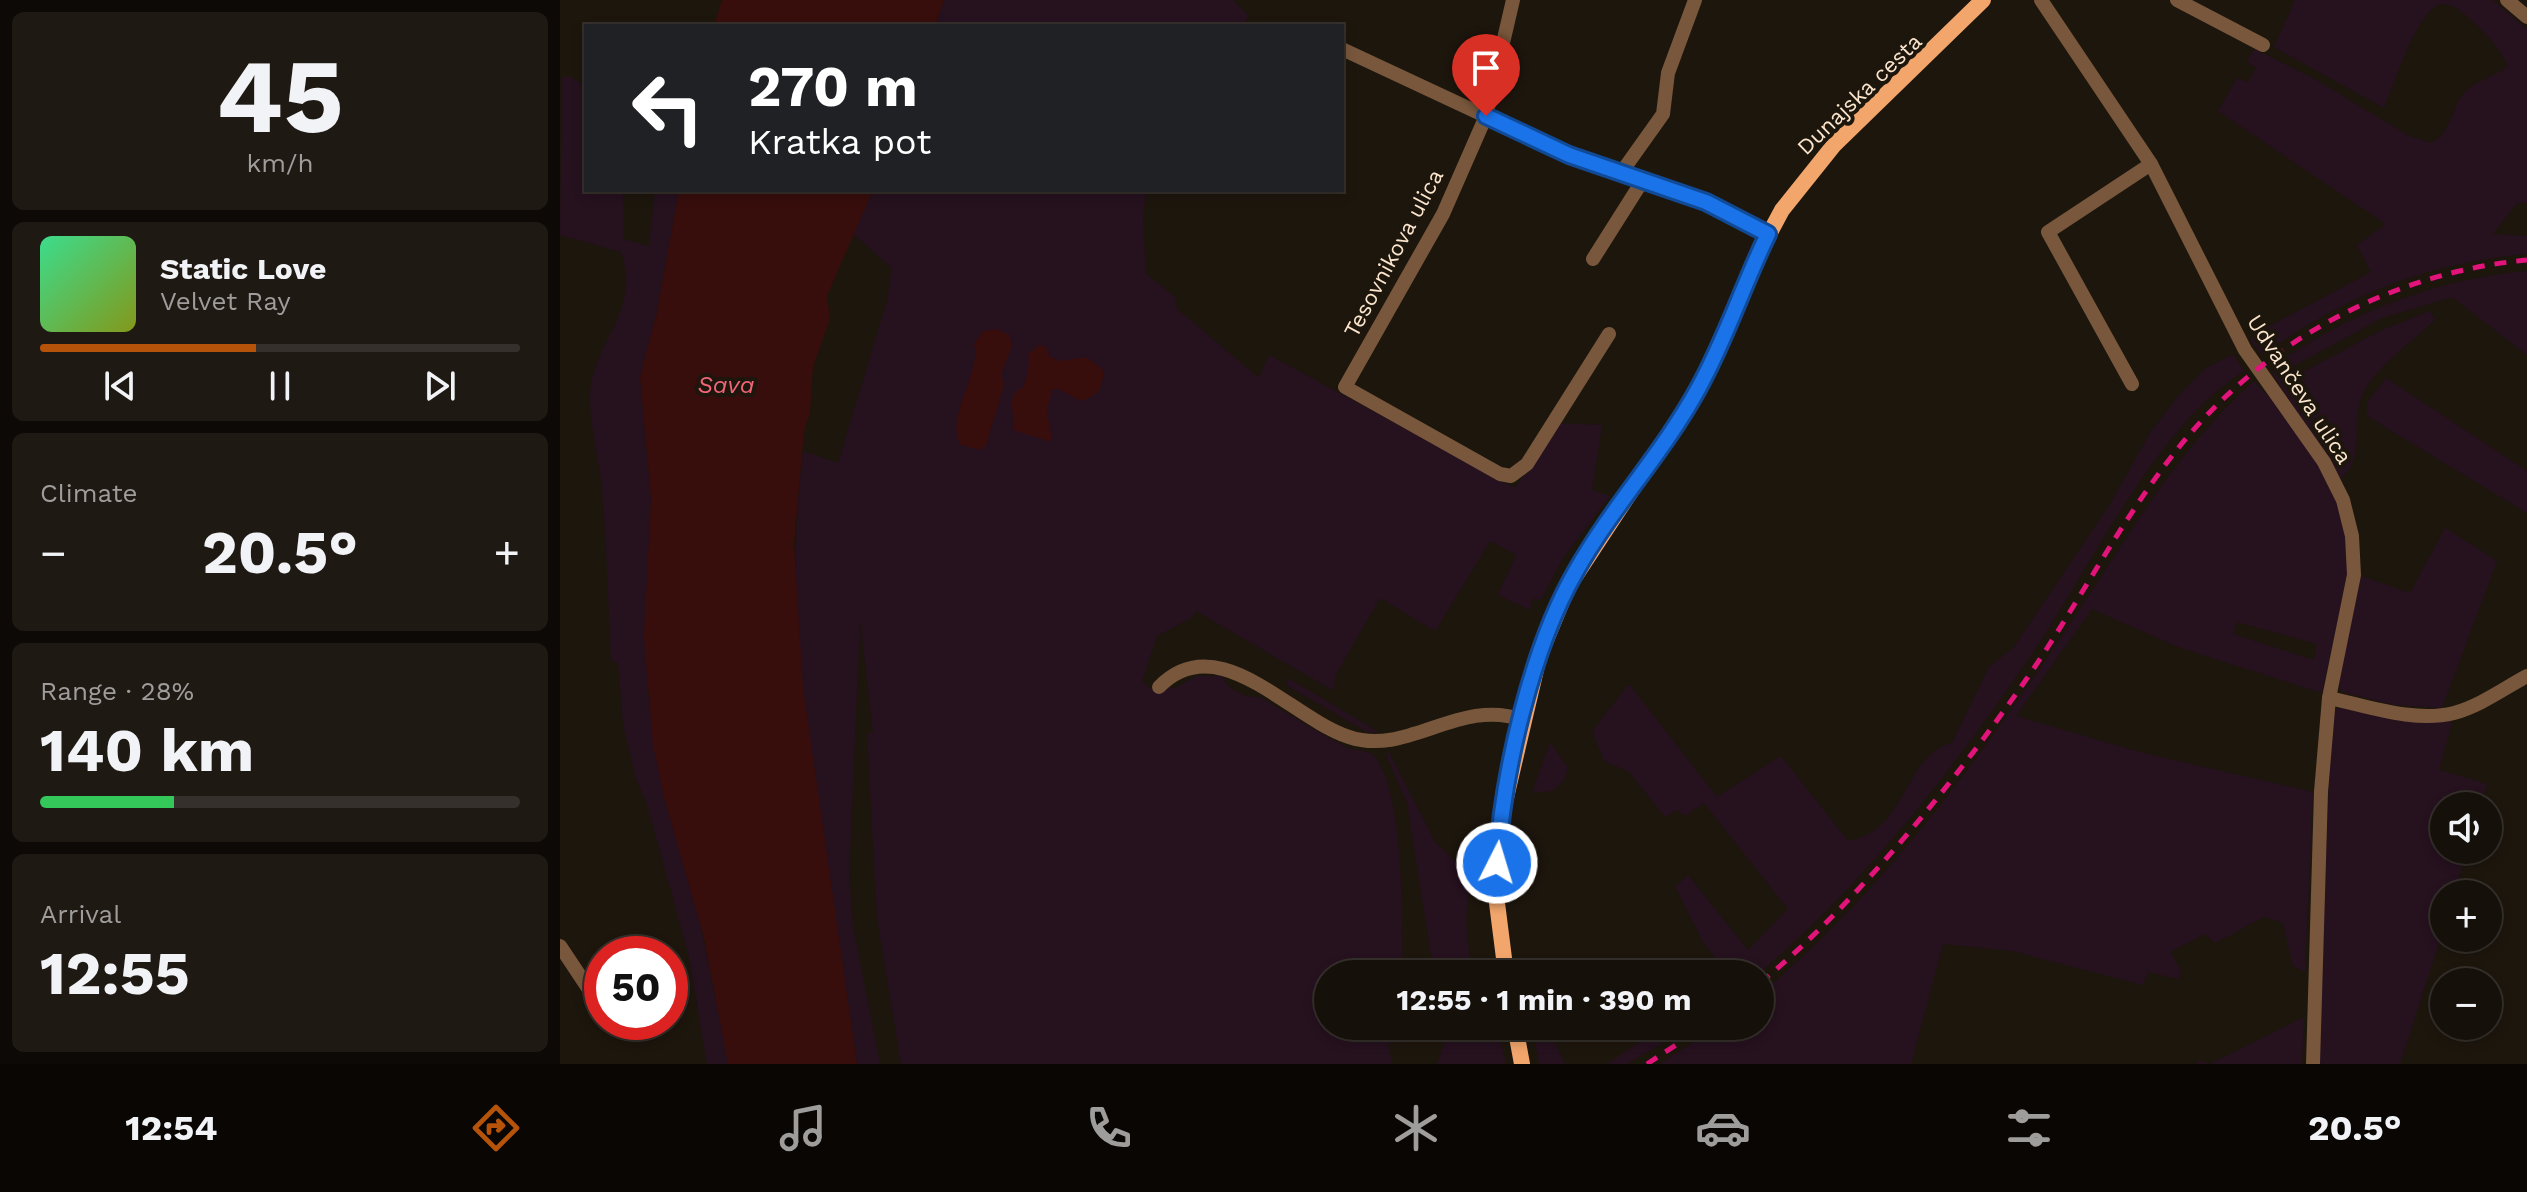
<!DOCTYPE html>
<html lang="en">
<head>
<meta charset="utf-8">
<style>
  body { margin:0; font-family:"Work Sans",sans-serif; background:#1f1913; color:#f1f3f6; height:100vh; display:flex; flex-direction:column; font-size:30px; white-space:nowrap }
  * { box-sizing:border-box; margin:0 }
  p { font-size:26px; color:#9e9d9c }
  .icon { flex:none; width:44px; height:44px; fill:none; stroke:currentColor; stroke-width:2; stroke-linecap:round; stroke-linejoin:round }
  .map { position:relative; flex:1; overflow:hidden }
  .details { display:flex; flex-direction:column; gap:12px; padding:12px; background:#0c0906; width:560px }
  .details>* { flex:none }
  .top-card { position:absolute; left:24px; top:24px; width:760px; height:168px; border-radius:0px; box-shadow:0 4px 12px #0003,0 0 0 2px #35302b; background:#202124; color:#fff; overflow:hidden }
  .tools { position:absolute; left:1870px; top:792px; display:grid; gap:16px }
  .tools a { display:grid; place-items:center; width:72px; height:72px; border-radius:50%; background:#16100a; box-shadow:0 4px 12px #0003,0 0 0 2px #35302b; font-size:40px }
  .speed { position:absolute; left:24px; top:936px; display:flex; gap:16px; font-size:40px; font-weight:700; text-align:center }
  .speed>* { display:grid; place-content:center; width:104px; height:104px; border-radius:50%; background:#16100a; box-shadow:0 4px 12px #0003,0 0 0 2px #35302b; line-height:1 }
  .speed .limit { border:12px solid #d22; background:#fff; color:#111 }
  .pin { position:absolute; display:grid; place-items:center; width:68px; height:68px; color:#fff; margin:-82px -34px; border-radius:50% 50% 50% 0; rotate:-45deg; box-shadow:0 0 8px #0007 }
  .pin .icon { rotate:45deg }
  .me { position:absolute; width:88px; margin:-44px; rotate:5deg; stroke-linejoin:round; filter:drop-shadow(0 0 6px #0008) }
  .turn { display:flex; align-items:center; gap:28px; height:168px; padding:0 32px; font-size:36px }
  .turn .icon { width:104px; height:104px; stroke-width:2.5 }
  .turn b { display:block; font-size:56px; line-height:68px }
  .big { font-size:60px; font-weight:700; line-height:1.1 }
  .details .card { flex:1; display:flex; flex-direction:column; justify-content:center; gap:12px; min-width:0; padding:0 28px; border-radius:12px; background:#1f1913 }
  .details .dial { align-items:center; gap:0 }
  .dial b { font-size:104px; line-height:1 }
  .song { display:flex; align-items:center; gap:24px }
  .cover { width:96px; height:96px; border-radius:12px; background:linear-gradient(135deg,hsl(150 70% 55%),hsl(70 70% 35%)) }
  .played { height:8px; border-radius:4px; background:linear-gradient(90deg,#b45309 45%,#35302b 45%) }
  .keys { display:flex; justify-content:space-around; direction:ltr }
  .heat { display:flex; justify-content:space-between; align-items:center; font-size:44px; direction:ltr }
  .charge { height:12px; border-radius:6px; background:linear-gradient(90deg,#34c759 28%,#35302b 0) }
  .trip { position:absolute; left:754px; top:960px; width:460px; height:80px; border-radius:40px; background:#16100a; box-shadow:0 4px 12px #0003,0 0 0 2px #35302b; font-weight:700; line-height:80px; text-align:center }
  .dock { display:flex; height:128px; justify-content:space-around; align-items:center; background:#090604; color:#9e9d9c }
  .dock .icon { width:56px; height:56px }
  .dock .selected { color:#b45309 }
  .dock b { font-size:36px; color:#f1f3f6 }
  main { display:flex; flex:1; min-height:0 }
  .map>svg:first-child { display:block }
</style>
</head>
<body>
<main>
<section class="details">
<div class="card dial"><b>45</b><p>km/h</p></div>
<div class="card">
<div class="song"><i class="cover"></i><div><b>Static Love</b><p>Velvet Ray</p></div></div>
<div class="played"></div>
<div class="keys"><svg class="icon" aria-label="previous" viewBox="0 0 24 24"><path d="M18 5L8 12l10 7zM5 5v14"/></svg><svg class="icon" aria-label="pause" viewBox="0 0 24 24"><path d="M8 5v14M16 5v14"/></svg><svg class="icon" aria-label="next" viewBox="0 0 24 24"><path d="M6 5l10 7-10 7zM19 5v14"/></svg></div>
</div>
<div class="card"><p>Climate</p>
<div class="heat"><a>−</a><b class="big">20.5°</b><a>+</a></div>
</div>
<div class="card"><p>Range · 28%</p><b class="big">140 km</b><div class="charge"></div></div>
<div class="card"><p>Arrival</p><b class="big">12:55</b></div>
</section>
<div class="map">
<svg width="1967" height="1064" viewBox="0 0 1967 1064">
  <rect width="100%" height="100%" fill="#1d160d"/>
  <g fill="#26111f" fill-rule="evenodd">
    <path d="M384,0H673L689,16L682,26H375Z"/>
    <path d="M1735,0H1932L1967,29V203H1957L1933,234L1967,236V254C1865,263 1785,296 1702,355L1690,340L1695,334L1811,272L1797,245L1826,224L1658,111L1677,78L1688,82L1696,68L1687,62L1694,49L1753,78L1849,136L1871,143C1893,133 1891,103 1908,89C1919,80 1936,76 1948,66C1939,47 1926,33 1910,19C1902,12 1889,0 1878,5C1855,16 1834,84 1824,108L1714,47Z"/>
    <path d="M2,77H11L26,87V190H63V239L89,246L95,190H119L97,312L80,377L91,499L88,694L104,797L136,904L169,1064H147L128,953L87,804L76,779L63,724L58,662L51,661C48,604 47,546 42,489C39,459 30,428 30,397C30,343 82,316 61,252L0,235Z"/>
    <path d="M313,190H586L583,220L586,274L615,297L617,309L699,378L709,355L955,488L997,423L1042,425L1032,490L1050,496L1003,558L981,600L973,598L970,610L938,595L956,555L930,541L875,631L820,598L775,676L774,691L636,611L631,618L597,636L582,681L594,692L604,682L614,689L636,676H662C668,691 686,698 700,697C729,714 757,732 786,747C795,752 808,749 814,756C844,789 843,927 842,974H768V1026H842V1040L828,1044L832,1064H341L317,918L307,733H313L300,620L289,876L293,926L320,1064H297C269,863 217,654 243,451L278,463L327,301L332,268L293,234Z"/>
    <path d="M1967,271V355L1892,297L1822,318L1715,376L1739,374L1822,330L1870,311L1875,320C1851,343 1808,371 1799,404C1792,431 1805,461 1779,479L1714,376L1712,367C1787,314 1875,279 1967,271Z"/>
    <path d="M1673,354L1684,371C1599,423 1533,562 1477,646C1398,763 1307,882 1198,974H1168L1143,942L1115,887L1128,875L1188,950L1228,909L1144,803L1125,816L1117,810L1105,817L1069,772L1044,761L1032,731L1069,684L1157,797L1221,756L1288,841C1349,831 1342,756 1392,743L1429,667L1453,648L1549,506L1590,433L1619,395L1646,368Z"/>
    <path d="M1826,378L1967,471V513L1807,416V403Z"/>
    <path d="M1694,381C1701,390 1711,398 1719,407C1754,448 1791,512 1788,567C1785,610 1770,651 1762,693L1618,647L1532,609L1456,716L1579,752L1753,792L1745,972L1733,966L1723,923L1704,917L1655,943L1645,934L1610,952L1621,970L1619,979L1588,972L1583,985L1452,951L1383,944L1351,1064H1099L1160,1026H1200V994C1319,896 1415,765 1501,637C1562,548 1612,454 1694,381ZM1677,622L1757,644L1754,660L1673,634Z"/>
    <path d="M1885,528L1937,561L1882,708L1834,705L1786,693L1780,689L1778,680L1801,576L1850,593Z"/>
    <path d="M728,678L817,731V733L807,732L726,685Z"/>
    <path d="M1784,707L1887,718L1892,722L1879,770L1927,784L1921,806H1884V850H1907L1894,894H1884V927L1840,1064H1757L1772,717L1776,709Z"/>
    <path d="M990,742L1008,768L1004,780L993,791L972,793Z"/>
    <path d="M828,750L875,842L910,875L906,922L911,974H874L847,803L827,757Z"/>
    <path d="M1744,1017L1742,1064H1637L1638,1060L1650,1064Z"/>
    <path d="M881,1026H937L946,1064H877L884,1044Z"/>
    <path d="M972,1026H987L1005,1064H979Z"/>
    <path d="M1104,1026H1131L1067,1064H1047Z"/>
  </g>
  <g fill="#370e0c">
    <path d="M162,0H384L375,26H154Z"/>
    <path d="M119,190H313L267,296L270,319L253,367L250,412L244,431L234,544L243,688L297,1064H168L144,938L104,797L93,745L84,636L91,499L80,377L97,312Z"/>
    <path d="M437,329L449,335L452,346L441,374L444,385L426,445L420,450L401,445C384,418 423,369 414,344L423,331Z"/>
    <path d="M479,345L485,346L490,357L499,361L526,357L543,370C544,388 537,397 520,401L499,389L492,390L487,410L492,442L453,430C457,418 447,405 455,393C458,388 462,390 464,385C467,377 470,363 468,354Z"/>
  </g>
  <g fill="none" stroke-linecap="round" stroke-linejoin="round">
    <g stroke="#78573c" stroke-width="14">
      <path d="M953,0L926,116L883,214L785,387L940,474L951,476L967,464L1049,334"/>
      <path d="M1481,0L1591,164L1685,350L1764,462L1783,500L1792,536L1794,575L1769,698L1761,792L1753,1064"/>
      <path d="M1617,0L1703,45"/>
      <path d="M1947,0L1967,17"/>
      <path d="M782,49L1009,155L1146,202L1208,234"/>
      <path d="M1061,173L1103,114L1108,73L1135,0"/>
      <path d="M1033,259L1083,180"/>
      <path d="M1572,384L1488,232L1591,164"/>
      <path d="M599,687C658,626 730,718 789,737C848,757 899,697 963,720"/>
      <path d="M1769,698C1808,706 1854,723 1894,713C1920,706 1943,689 1967,676"/>
      <path d="M0,946L30,991L42,1016"/>
    </g>
    <g stroke="#f3a66c" stroke-width="16">
      <path d="M946,974L937,903L940,823L979,657L1008,587L1139,388L1199,253L1222,210L1274,145L1423,0"/>
      <path d="M955,1026L962,1064"/>
    </g>
    <g stroke="#e2137a" stroke-width="5" stroke-dasharray="12 10" stroke-linecap="butt">
      <path d="M1200,983C1294,906 1393,784 1463,684C1515,610 1556,528 1612,456C1697,345 1828,273 1967,260"/>
      <path d="M1087,1064L1145,1026"/>
    </g>
  </g>
  <g fill="none" stroke-linecap="round" stroke-linejoin="round">
    <g stroke="#114b97" stroke-width="20">
      <path id="route" d="M926,116L1009,155L1146,202L1208,234C1183,285 1166,339 1138,389C1103,453 1052,507 1016,571C971,649 943,773 937,863"/>
    </g>
    <use href="#route" stroke="#1a73e8" stroke-width="14"/>
  </g>
  <g text-anchor="middle" stroke-width="8" stroke-linejoin="round" paint-order="stroke">
    <g font-size="22" fill="#fbe5cd" stroke="#1d160d">
      <text transform="translate(1299 94) rotate(-44)" y="8">Dunajska cesta</text>
      <text transform="translate(833 253) rotate(-62)" y="8">Tesovnikova ulica</text>
      <text transform="translate(1740 389) rotate(57)" y="8">Udvančeva ulica</text>
    </g>
    <g font-size="24" font-style="italic" fill="#f26477" stroke="#1d160d">
      <text x="166" y="393">Sava</text>
    </g>
  </g>
</svg>
<div class="tools">
<a><svg class="icon" aria-label="sound" viewBox="0 0 24 24"><path d="M4 9h4l5-4v14l-5-4H4zM17 9q2 3 0 6"/></svg></a>
<a>+</a>
<a>−</a>
</div>
<div class="speed"><div class="limit">50</div></div>
<div class="pin" style="left:926px;top:116px;background:#d93025"><svg class="icon" aria-label="arrive" viewBox="0 0 24 24"><path d="M6 21V4h12l-3 4 3 4H6"/></svg></div>
<svg class="me" style="left:937px;top:863px" viewBox="-20 -20 40 40"><circle r="17" fill="#1a73e8" stroke="#fff" stroke-width="3"/><path d="M0-11L8 9 0 5-8 9z" fill="#fff"/></svg>
<div class="trip">12:55 · 1 min · 390 m</div>
<div class="top-card">
<div class="turn"><svg class="icon" aria-label="left" viewBox="0 0 24 24"><path d="M17 20v-9H6M10 6l-5 5 5 5"/></svg><div><b>270 m</b>Kratka pot</div></div>
</div>
</div>
</main>
<nav class="dock">
<b>12:54</b>
<svg class="icon selected" aria-label="directions" viewBox="0 0 24 24"><path d="M12 3l9 9-9 9-9-9zM9 14v-3h6M13 9l2 2-2 2"/></svg>
<svg class="icon" aria-label="music" viewBox="0 0 24 24"><path d="M9 18V5l10-2v13"/><circle cx="6" cy="18" r="3"/><circle cx="16" cy="16" r="3"/></svg>
<svg class="icon" aria-label="phone" viewBox="0 0 24 24"><path d="M5 4h4l2 5-3 2q2 4 5 5l2-3 5 2v4C11 20 4 13 5 4z"/></svg>
<svg class="icon" aria-label="climate" viewBox="0 0 24 24"><path d="M12 3v18M4 7l16 10M4 17L20 7"/></svg>
<svg class="icon" aria-label="car" viewBox="0 0 24 24"><path d="M5 17H2v-5l4-1 3-4h7l3 4 3 1v5h-3M9 17h6M6 11h13"/><circle cx="7" cy="17" r="2"/><circle cx="17" cy="17" r="2"/></svg>
<svg class="icon" aria-label="filters" viewBox="0 0 24 24"><path d="M4 7h16M4 17h16"/><circle cx="9" cy="7" r="2"/><circle cx="15" cy="17" r="2"/></svg>
<b>20.5°</b>
</nav>
</body>
</html>
